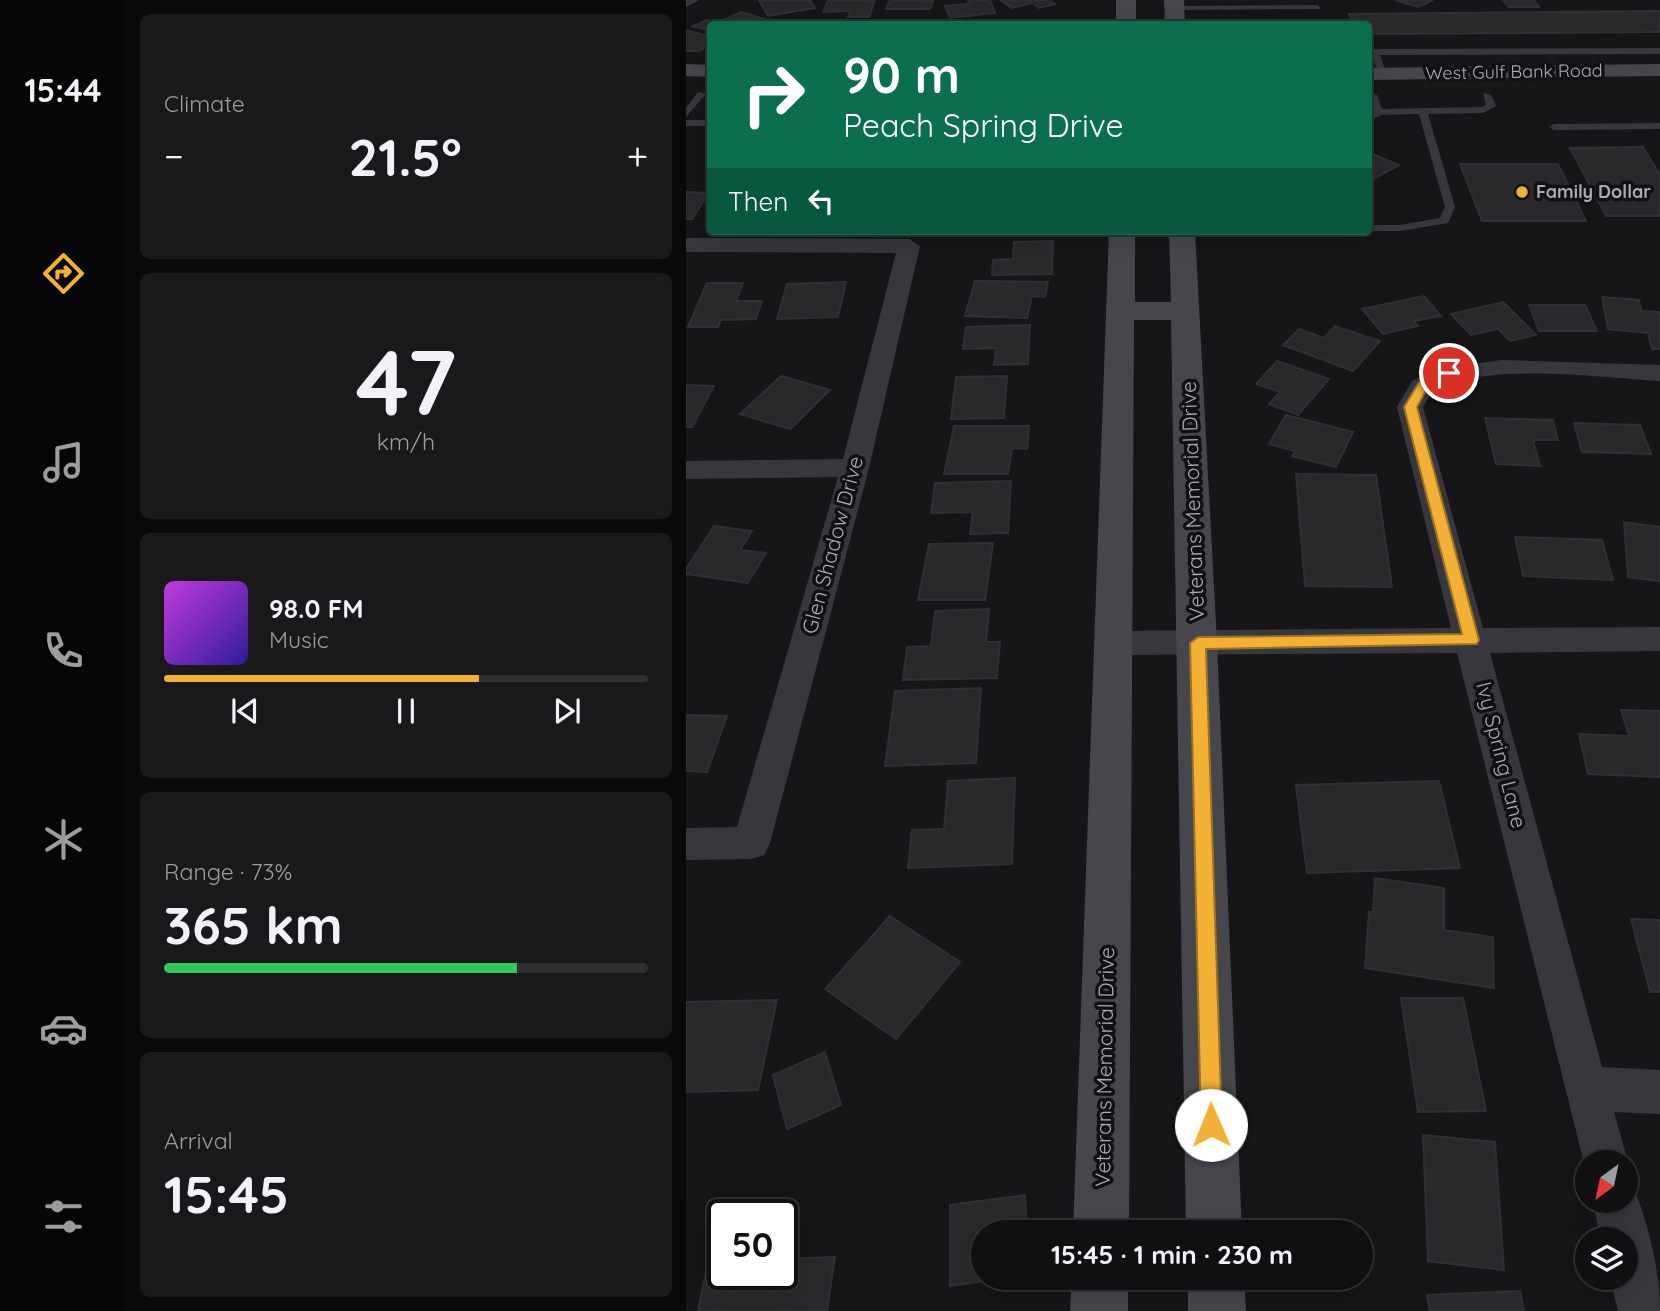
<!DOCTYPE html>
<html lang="en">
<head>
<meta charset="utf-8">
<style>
  body { margin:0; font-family:Quicksand,sans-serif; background:#19191b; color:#f1f3f6; height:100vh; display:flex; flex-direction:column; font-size:26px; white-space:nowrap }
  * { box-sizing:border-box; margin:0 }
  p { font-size:23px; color:#9c9d9f }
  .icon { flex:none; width:38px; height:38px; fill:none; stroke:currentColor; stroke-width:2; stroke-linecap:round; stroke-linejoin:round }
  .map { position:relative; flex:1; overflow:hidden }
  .side { display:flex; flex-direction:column; gap:14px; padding:14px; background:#09090a; width:560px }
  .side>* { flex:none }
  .hud { position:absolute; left:21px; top:21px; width:665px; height:214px; border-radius:7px; box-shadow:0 7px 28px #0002,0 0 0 2px #303032; background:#0b6e4f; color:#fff; overflow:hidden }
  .needle { width:46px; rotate:213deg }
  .controls { position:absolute; left:889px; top:1150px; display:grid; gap:14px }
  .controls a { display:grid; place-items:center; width:63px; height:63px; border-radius:50%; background:#101012; box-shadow:0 7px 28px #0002,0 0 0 2px #303032; font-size:35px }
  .speed { position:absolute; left:21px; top:1199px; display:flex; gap:14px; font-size:35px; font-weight:700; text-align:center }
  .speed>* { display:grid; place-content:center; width:91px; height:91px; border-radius:50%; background:#101012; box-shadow:0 7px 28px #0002,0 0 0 2px #303032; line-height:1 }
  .speed .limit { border:4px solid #111; border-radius:10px; background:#fff; color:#111 }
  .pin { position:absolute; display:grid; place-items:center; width:60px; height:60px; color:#fff; margin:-30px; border:4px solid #fff; border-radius:50%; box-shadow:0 2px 7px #0007 }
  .me { position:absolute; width:77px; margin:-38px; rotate:359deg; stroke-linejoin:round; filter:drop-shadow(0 0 5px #0008) }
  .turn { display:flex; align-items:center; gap:24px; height:147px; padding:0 21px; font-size:32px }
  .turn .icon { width:91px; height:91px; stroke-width:2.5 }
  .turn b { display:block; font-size:49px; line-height:60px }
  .then { display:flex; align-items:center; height:66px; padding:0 21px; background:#0003; gap:14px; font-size:26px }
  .big { font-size:52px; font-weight:700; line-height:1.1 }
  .side .card { flex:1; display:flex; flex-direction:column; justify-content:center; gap:10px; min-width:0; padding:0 24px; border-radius:10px; background:#19191b }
  .side .dial { align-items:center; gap:0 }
  .dial b { font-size:91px; line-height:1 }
  .song { display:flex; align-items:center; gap:21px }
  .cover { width:84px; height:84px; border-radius:10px; background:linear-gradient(135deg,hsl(290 70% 55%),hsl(250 70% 35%)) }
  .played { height:7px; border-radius:4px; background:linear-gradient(90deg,#f2b134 65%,#303032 65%) }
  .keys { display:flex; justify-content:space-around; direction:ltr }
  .heat { display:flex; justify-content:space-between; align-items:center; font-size:38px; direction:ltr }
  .charge { height:10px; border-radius:5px; background:linear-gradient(90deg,#34c759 73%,#303032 0) }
  .trip { position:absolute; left:285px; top:1220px; width:402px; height:70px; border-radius:35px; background:#101012; box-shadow:0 7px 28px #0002,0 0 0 2px #303032; font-weight:700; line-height:70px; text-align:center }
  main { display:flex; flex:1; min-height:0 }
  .menu { display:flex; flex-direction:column; width:126px; justify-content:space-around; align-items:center; background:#060607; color:#9c9d9f }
  .menu .icon { width:49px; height:49px }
  .menu .selected { color:#f2b134 }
  .menu b { font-size:32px; color:#f1f3f6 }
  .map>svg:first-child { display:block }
</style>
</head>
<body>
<main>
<nav class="menu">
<b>15:44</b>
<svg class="icon selected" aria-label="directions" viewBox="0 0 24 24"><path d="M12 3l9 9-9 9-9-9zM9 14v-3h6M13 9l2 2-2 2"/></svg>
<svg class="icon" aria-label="music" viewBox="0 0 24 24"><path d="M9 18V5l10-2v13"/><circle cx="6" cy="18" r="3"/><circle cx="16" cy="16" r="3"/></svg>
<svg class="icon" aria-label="phone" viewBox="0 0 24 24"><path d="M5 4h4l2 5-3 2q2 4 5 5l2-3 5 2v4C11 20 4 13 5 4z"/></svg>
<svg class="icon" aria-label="climate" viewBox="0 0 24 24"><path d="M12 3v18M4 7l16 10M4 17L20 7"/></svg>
<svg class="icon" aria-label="car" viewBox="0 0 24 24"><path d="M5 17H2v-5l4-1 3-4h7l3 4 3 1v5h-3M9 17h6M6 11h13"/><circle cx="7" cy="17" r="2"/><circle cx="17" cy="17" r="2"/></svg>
<svg class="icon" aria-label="filters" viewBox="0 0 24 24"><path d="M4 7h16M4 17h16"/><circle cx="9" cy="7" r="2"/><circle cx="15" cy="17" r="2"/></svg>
</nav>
<section class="side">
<div class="card"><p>Climate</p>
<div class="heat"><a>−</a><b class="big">21.5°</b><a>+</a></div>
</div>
<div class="card dial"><b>47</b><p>km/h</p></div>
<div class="card">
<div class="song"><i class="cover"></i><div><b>98.0 FM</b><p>Music</p></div></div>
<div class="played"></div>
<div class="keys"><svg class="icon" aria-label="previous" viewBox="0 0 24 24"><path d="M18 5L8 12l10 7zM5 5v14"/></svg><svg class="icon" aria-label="pause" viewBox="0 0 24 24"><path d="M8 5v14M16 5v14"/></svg><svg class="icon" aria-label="next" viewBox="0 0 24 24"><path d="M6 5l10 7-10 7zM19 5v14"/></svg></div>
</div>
<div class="card"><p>Range · 73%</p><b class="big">365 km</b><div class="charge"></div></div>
<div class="card"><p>Arrival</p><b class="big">15:45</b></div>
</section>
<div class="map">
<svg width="974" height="1311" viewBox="0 0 974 1311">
  <rect width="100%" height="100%" fill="#161618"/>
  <g fill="#29292c" stroke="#303034" stroke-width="2">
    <path d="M73,0H124L129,8L82,16Z"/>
    <path d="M142,0H189L183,17H162L164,11L137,12Z"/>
    <path d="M204,0H229L247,1L244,9H200Z"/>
    <path d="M282,0H304L309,13L264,18L259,6L283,4Z"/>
    <path d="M314,0H363L369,4L353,8L346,3L326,8Z"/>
    <path d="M709,0H747L732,7Z"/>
    <path d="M817,0H848L853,7H822Z"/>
    <path d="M974,11V32H970L689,34L682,32V24H666L663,14Z"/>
    <path d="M55,12L79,19L67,24H24V31L7,26L21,20L31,23Z"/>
    <path d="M581,23H662L663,24H581Z"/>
    <path d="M0,30L24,37V45L13,51H0Z"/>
    <path d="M957,147L974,175V216H920L884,148Z"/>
    <path d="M682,152L713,165L682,182Z"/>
    <path d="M774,164H872L900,221H796Z"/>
    <path d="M0,192L23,193L6,219H0Z"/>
    <path d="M367,241L366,274L306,275L307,260L327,259L328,242Z"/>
    <path d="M289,281L362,282L359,297L346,296L341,318L279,316Z"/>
    <path d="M160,282L152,317L91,319L101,284Z"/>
    <path d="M21,283H57L50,301H76L70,319L35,320L32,327H2Z"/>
    <path d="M738,296L755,316L728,321L732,326L697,334L676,309Z"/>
    <path d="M916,297L953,300L955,311L974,312V349H966L962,333L922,329Z"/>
    <path d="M817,302L850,335L824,341L812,329L785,335L765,314Z"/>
    <path d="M843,305H899L911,331H853Z"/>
    <path d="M344,325L342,364L308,365L310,348L277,349L280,327Z"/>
    <path d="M649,326L694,341L667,371L597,345L613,329L638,338Z"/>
    <path d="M591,361L643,379L612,415L583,404L594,392L570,384Z"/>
    <path d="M95,376L144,390L104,429L54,414Z"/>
    <path d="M321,376L318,418L265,419L270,377Z"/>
    <path d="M0,385L28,386L6,427H0Z"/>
    <path d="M600,415L667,432L650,467L606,456L609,451L583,444Z"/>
    <path d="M799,418L867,420L872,440H847L854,466L810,464Z"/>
    <path d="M888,423L954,425L965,454L896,452Z"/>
    <path d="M268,426H343L341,449L326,448L322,474H258Z"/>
    <path d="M610,474L690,475L706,587L619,586Z"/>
    <path d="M325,481L322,533L284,534L287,512L245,513L249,483Z"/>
    <path d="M938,522L974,527V581L942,577Z"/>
    <path d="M28,526L66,531L54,550L80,553L62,583L0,574V569Z"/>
    <path d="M829,537L916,540L927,580L837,576Z"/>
    <path d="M307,543L299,600H232L243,544Z"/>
    <path d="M303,609L300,642H314L311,678L217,680L221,647L245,646L249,611Z"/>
    <path d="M295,688L290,763L199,766L209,691Z"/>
    <path d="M935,710L974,711V777L902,774L893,734L943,736Z"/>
    <path d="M0,715L41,716L21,772L0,771Z"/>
    <path d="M329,778L326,864L222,868L226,830L258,829L262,781Z"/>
    <path d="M753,781L774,868L621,873L610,785Z"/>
    <path d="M689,878L758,888V930L807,937L808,988L679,968L683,912H687Z"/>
    <path d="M204,916L274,962L210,1039L139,989Z"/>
    <path d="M945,919L974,920V992H964Z"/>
    <path d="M715,998H777L800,1111L732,1112Z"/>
    <path d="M91,1000L72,1090L0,1092V1002Z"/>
    <path d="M139,1052L155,1105L101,1129L87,1075Z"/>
    <path d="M737,1135L809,1142L818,1270L742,1261Z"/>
    <path d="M339,1195L341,1232H298V1278H318L264,1286V1205Z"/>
    <path d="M149,1257L141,1311H12L22,1262H37V1274H96V1259Z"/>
    <path d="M834,1291L838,1311H744L741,1295Z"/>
  </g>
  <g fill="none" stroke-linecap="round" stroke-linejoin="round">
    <g fill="#37383d" fill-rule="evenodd">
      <path d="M632,5L635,9L488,10L484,8L488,6Z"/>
      <path d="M974,48V54L694,55L700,73L696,76L692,73L685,52L689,49Z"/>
      <path d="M12,92L20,94L0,117V108Z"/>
      <path d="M686,92L691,95L696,109L795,107L800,105L797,93L805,95L810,106L797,113L742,114L769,207L762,223L714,231H681L682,225H714L754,218L759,207L733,114L695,115L682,121V114L688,111L682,94Z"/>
      <rect x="0" y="120" width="24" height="6"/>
      <path d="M974,123V129L868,130L863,127L868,124Z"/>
      <path d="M491,231H563L558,234L496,235Z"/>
    </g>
    <g fill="#37383d" fill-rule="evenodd">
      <path d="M0,0H13L0,7Z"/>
      <path d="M0,238L223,239L234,246L183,468L84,843L78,855L65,859L0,860V828L51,827L152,477L0,479V461L157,459L210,253L0,252Z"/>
      <path d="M815,360L974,365V381C910,377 804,362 747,390L737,407L797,628L974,627V651L804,653L916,1067L974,1070V1114L928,1112L942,1162L940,1167V1162H901V1175L771,653L429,655L417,652L413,643L417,634L429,631L765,628L711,407L726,381L747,370Z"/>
      <path d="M940,1181L946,1183C962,1223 974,1268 974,1311H932L924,1278H940V1239H915L906,1200H940Z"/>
    </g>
    <g fill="#45474d" fill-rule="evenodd">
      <rect x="430" y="0" width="20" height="24"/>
      <path d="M478,0H498L499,24H479Z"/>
      <path d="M0,64L24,65V77L0,76Z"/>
      <path d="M974,64V76L682,80V68Z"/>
      <path d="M423,231H449V302H485L483,231H509L531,643L556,1232H500L485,320H448L443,1232H387Z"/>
      <path d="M386,1278H442V1311H384Z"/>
      <path d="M502,1278H558L560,1311H502Z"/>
    </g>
  </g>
  <path fill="#f2b134" stroke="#9d7322" stroke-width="2" d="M763,369L769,373L767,375L742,387L731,407L793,640L791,644L520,649L536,1125L533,1133L525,1136L518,1133L515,1125L504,643L512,637L776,634L718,407L733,382Z"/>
  <circle fill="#f2b134" stroke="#111113" stroke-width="2.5" cx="836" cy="192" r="7"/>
  <g text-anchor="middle" stroke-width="7" stroke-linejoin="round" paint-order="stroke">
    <g font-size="18" fill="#a8adb8" stroke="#111113">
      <text transform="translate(828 72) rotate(-1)" y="6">West Gulf Bank Road</text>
    </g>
    <g font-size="18" font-weight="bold" fill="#a8adb8" stroke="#111113" text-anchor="start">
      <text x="850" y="198">Family Dollar</text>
    </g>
    <g font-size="21" fill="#a8adb8" stroke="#111113">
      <text transform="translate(507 501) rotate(-92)" y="7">Veterans Memorial Drive</text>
      <text transform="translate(147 545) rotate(-75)" y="7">Glen Shadow Drive</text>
      <text transform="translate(815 755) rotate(76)" y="7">Ivy Spring Lane</text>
      <text transform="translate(419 1067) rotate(-89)" y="7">Veterans Memorial Drive</text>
    </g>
  </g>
</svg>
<div class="controls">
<a><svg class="needle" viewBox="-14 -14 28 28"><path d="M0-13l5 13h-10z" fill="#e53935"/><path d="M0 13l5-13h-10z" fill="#9c9d9f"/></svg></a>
<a><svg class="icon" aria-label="layers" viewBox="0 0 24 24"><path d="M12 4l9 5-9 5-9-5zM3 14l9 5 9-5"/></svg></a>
</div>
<div class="speed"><div class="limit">50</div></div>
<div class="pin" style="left:763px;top:373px;background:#d93025"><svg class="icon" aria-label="arrive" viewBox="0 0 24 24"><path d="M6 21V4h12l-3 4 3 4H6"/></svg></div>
<svg class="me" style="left:525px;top:1125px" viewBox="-20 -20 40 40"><circle r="19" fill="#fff"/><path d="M0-13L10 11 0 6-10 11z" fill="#f2b134"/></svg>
<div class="trip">15:45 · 1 min · 230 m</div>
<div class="hud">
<div class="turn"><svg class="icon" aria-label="right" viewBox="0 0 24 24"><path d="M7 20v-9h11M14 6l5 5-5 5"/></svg><div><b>90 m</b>Peach Spring Drive</div></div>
<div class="then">Then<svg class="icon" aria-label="left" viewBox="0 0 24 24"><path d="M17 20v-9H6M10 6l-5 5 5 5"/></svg></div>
</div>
</div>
</main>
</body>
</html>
